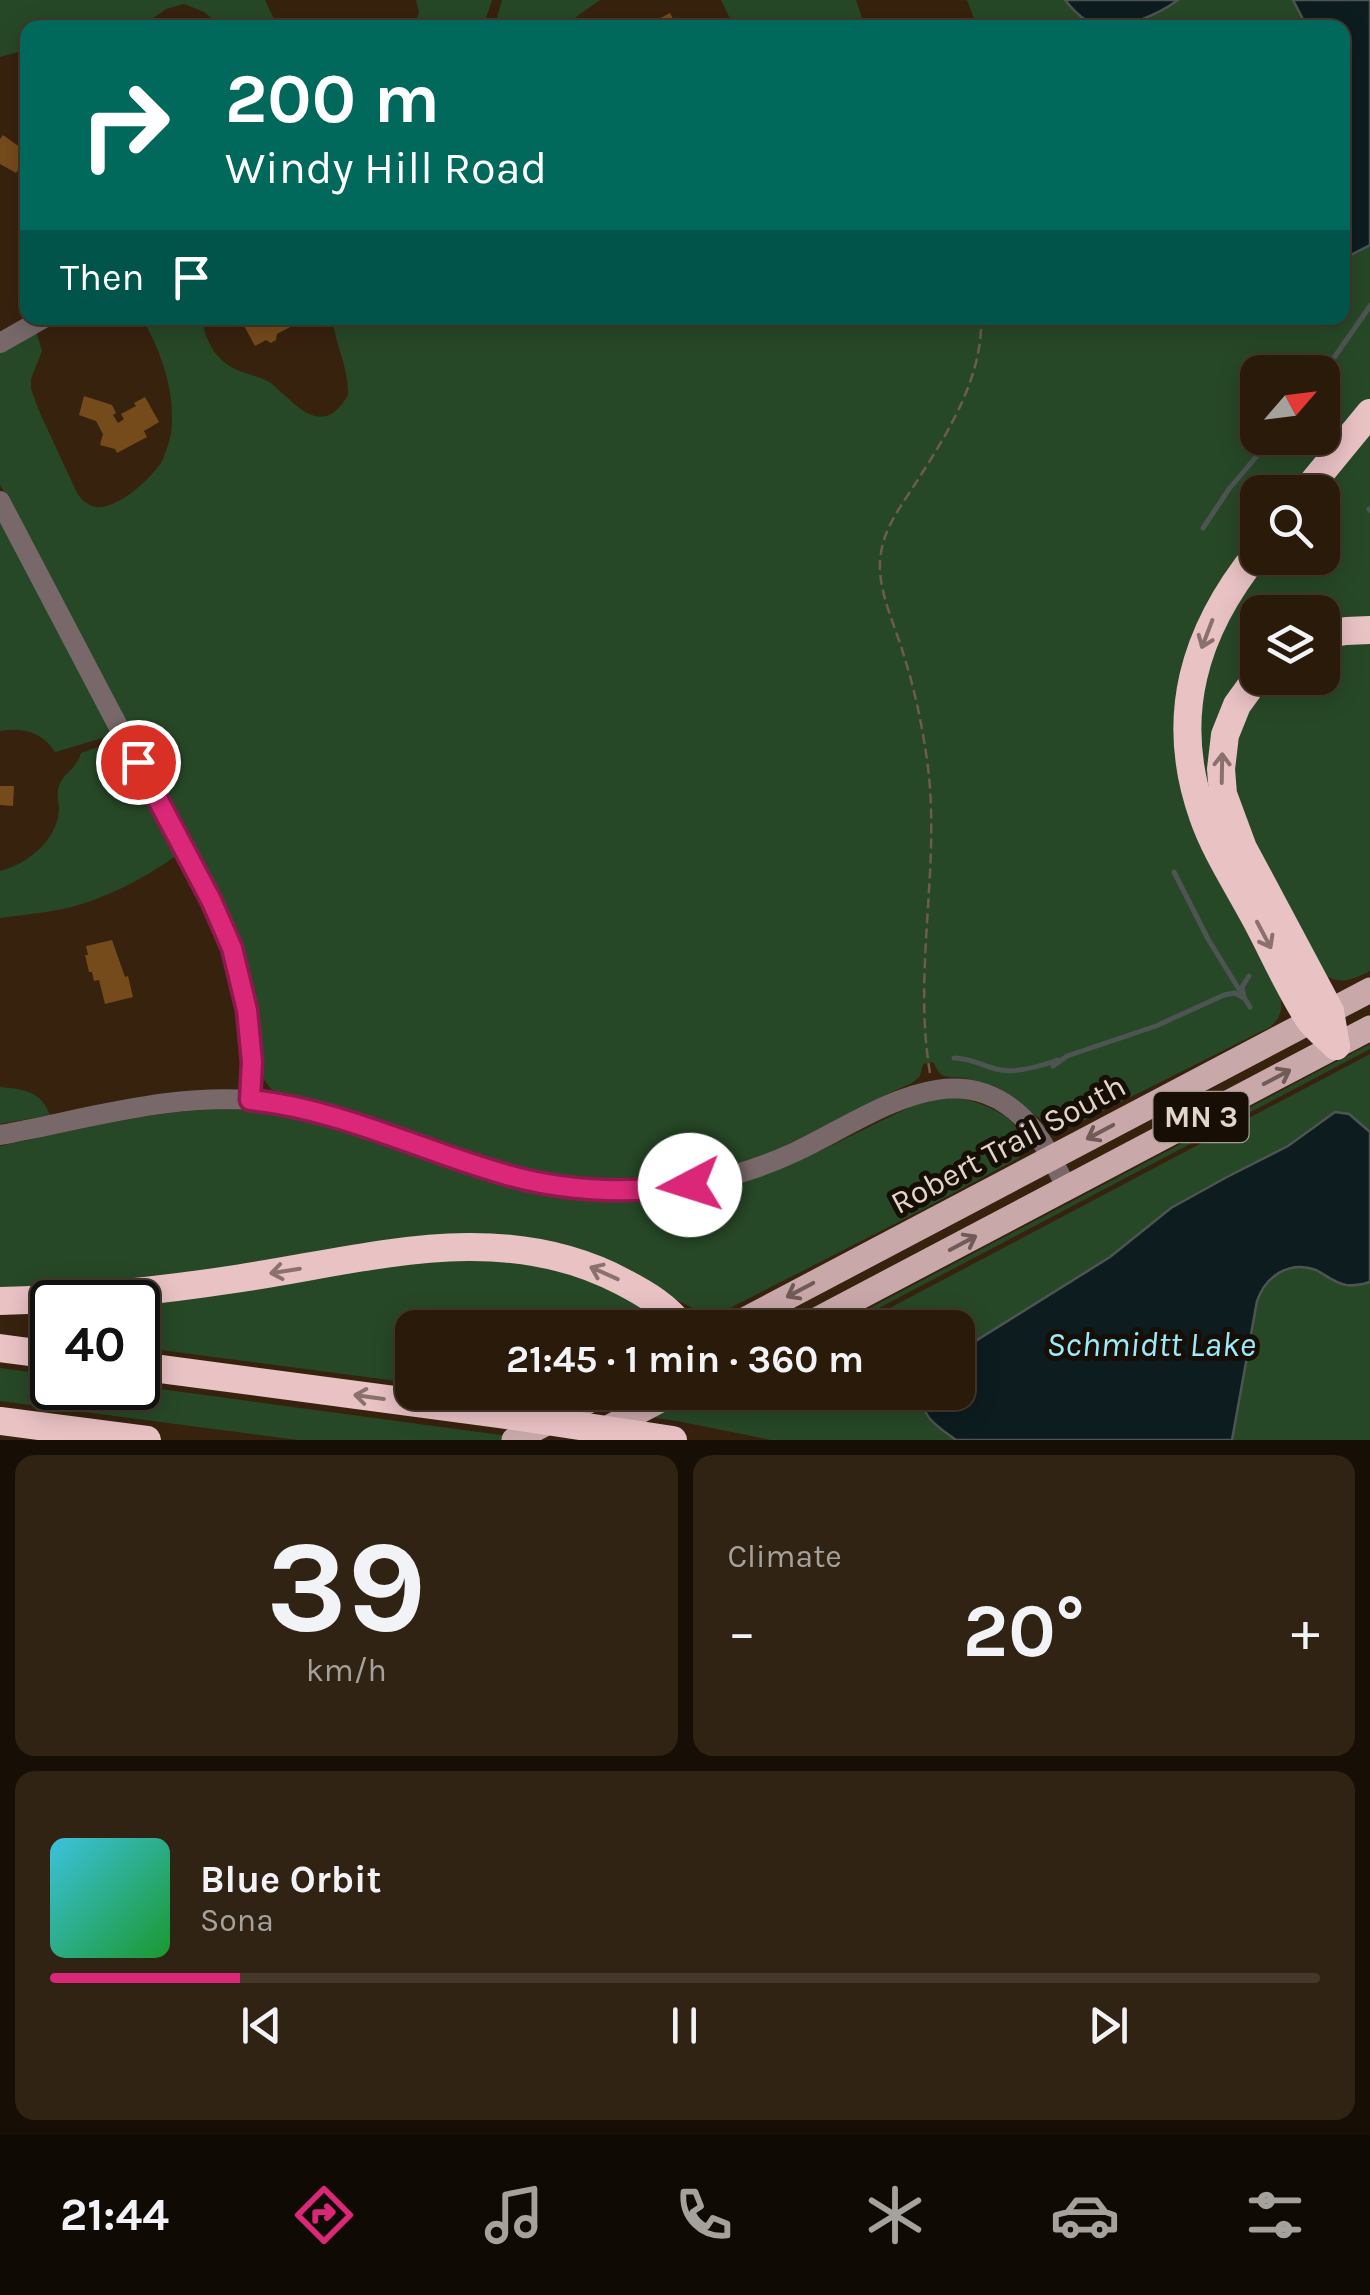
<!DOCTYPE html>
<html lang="en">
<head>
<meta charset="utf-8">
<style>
  body { margin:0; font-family:Karla,sans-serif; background:#312313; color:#f1f3f6; height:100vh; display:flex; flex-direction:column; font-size:38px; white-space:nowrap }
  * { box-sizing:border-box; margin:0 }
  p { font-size:32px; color:#a5a19c }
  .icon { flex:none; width:55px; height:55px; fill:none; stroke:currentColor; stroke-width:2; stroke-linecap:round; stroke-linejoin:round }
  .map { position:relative; height:1440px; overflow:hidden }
  .details { display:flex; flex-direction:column; gap:15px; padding:15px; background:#170e06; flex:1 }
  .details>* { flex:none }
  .banner { position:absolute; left:20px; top:20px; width:1330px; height:305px; border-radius:20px; box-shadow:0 5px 25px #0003,0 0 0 2px #45382b; background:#00695c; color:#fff; overflow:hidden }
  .needle { width:65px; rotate:62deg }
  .buttons { position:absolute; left:1240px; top:355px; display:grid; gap:20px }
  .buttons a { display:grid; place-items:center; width:100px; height:100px; border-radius:20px; background:#291a0a; box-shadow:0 5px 25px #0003,0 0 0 2px #45382b; font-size:50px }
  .speed { position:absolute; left:30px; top:1280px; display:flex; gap:20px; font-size:50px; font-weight:700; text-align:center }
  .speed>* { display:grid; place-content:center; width:130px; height:130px; border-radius:50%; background:#291a0a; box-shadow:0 5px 25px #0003,0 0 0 2px #45382b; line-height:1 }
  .speed .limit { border:5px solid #111; border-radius:15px; background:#fff; color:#111 }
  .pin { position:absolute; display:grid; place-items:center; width:85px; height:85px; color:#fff; margin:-42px; border:5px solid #fff; border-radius:50%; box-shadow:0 2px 10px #0007 }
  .me { position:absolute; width:110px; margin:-55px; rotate:265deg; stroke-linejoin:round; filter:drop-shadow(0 0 8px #0008) }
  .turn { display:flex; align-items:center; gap:35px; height:210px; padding:0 40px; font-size:45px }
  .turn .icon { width:130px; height:130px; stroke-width:2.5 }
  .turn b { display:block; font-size:70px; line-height:85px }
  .then { display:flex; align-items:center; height:95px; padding:0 40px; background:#0003; gap:20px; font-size:38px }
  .big { font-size:75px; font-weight:700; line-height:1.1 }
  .details .widget { flex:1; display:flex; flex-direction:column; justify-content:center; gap:15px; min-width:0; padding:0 35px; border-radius:20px; background:#312313 }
  .details .dial { align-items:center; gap:0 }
  .dial b { font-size:130px; line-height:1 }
  .song { display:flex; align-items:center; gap:30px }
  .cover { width:120px; height:120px; border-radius:15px; background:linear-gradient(135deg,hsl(190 70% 55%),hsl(130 70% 35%)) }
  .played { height:10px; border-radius:5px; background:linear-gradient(90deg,#db2777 15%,#45382b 15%) }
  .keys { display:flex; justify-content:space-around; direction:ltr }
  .heat { display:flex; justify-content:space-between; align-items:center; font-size:55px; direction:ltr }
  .details .tiles { flex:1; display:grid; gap:15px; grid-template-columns:1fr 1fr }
  .widget:last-child { grid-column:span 2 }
  .trip { position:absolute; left:395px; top:1310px; width:580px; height:100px; border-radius:20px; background:#291a0a; box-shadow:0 5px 25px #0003,0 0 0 2px #45382b; font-weight:700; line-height:100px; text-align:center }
  .tab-bar { display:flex; height:160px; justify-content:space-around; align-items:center; background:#100a04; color:#a5a19c }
  .tab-bar .icon { width:70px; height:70px }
  .tab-bar .active { color:#db2777 }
  .tab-bar b { font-size:45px; color:#f1f3f6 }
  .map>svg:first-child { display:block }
</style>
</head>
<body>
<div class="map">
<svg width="1370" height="1440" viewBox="0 0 1370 1440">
  <rect width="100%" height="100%" fill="#37220e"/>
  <g fill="#274827" fill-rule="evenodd">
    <path d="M0,0H265L278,27H222L204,12L184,4L166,9L141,27L28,28L27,54L19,52L0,57Z"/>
    <path d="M416,0H492L483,27H414L419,12Z"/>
    <path d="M502,0H600L562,27H497L496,21Z"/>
    <path d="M721,0H856L865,27H734Z"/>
    <path d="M967,0H1065C1073,10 1084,21 1096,25C1117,32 1161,11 1178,0H1293L1307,27H977Z"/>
    <path d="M1370,245V399L1294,492H1258L1257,538L1228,575L1193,642L1200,843L1280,996C1283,1008 1281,1018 1270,1027L1071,1127C1039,1130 1023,1099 996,1087C986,1083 976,1080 965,1078C959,1077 948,1078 942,1075C937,1072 936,1066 933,1062L923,1064L920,1076L912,1083C856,1107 804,1141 746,1161C677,1183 598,1187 527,1170C468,1155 410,1131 353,1112C326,1102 298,1099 272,1090L261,1076L257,1026L97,665L0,485V351L36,330L42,351L31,379V389L40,413L77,493C82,500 87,505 96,507C117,510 154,477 163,459C168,447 172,434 172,421C173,384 160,350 142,318H201C207,343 215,362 242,372C253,376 262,377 272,384C295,403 322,441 348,395C349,368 335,344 332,318H1342L1343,259ZM1258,372H1322V438H1258Z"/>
    <path d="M1370,427V622L1323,627L1322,612H1258L1257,664L1215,823L1196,739L1208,654L1264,558H1322V492H1316Z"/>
    <path d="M0,520L112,730L106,737L55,752C42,732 23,727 0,731Z"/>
    <path d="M1370,640V971C1354,979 1342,985 1326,976L1251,844L1231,787L1240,721L1270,678H1322L1323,646Z"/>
    <path d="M109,743H119L177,855C144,879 103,900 63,909C42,913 21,915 0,918V871C27,864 57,841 59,810C59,802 56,794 59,786C63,773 76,770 81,753Z"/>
    <path d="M1370,1044V1049L843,1327H834Z"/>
    <path d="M1370,1054V1132L1349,1114L1338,1112L1288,1147L1227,1177L1171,1208L1110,1257L958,1352V1328H852Z"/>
    <path d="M0,1087C23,1089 41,1091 50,1115L0,1124Z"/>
    <path d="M956,1098C983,1101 1037,1123 1019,1158L920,1211L724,1311L715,1312L695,1309L576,1252L233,1270L0,1291V1146C82,1130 180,1101 263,1112C306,1117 347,1132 388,1146C486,1180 570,1212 677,1198C767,1185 836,1141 917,1104L937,1099Z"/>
    <path d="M460,1252L580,1271L660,1318L664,1327L412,1328V1383L138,1347V1302Z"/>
    <path d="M1297,1267L1312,1269L1337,1282H1370V1440H1232L1259,1294C1268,1278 1280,1270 1297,1267Z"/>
    <path d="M0,1368L52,1375V1388H138V1386L538,1440H298L0,1401Z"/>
    <path d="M483,1393H922C920,1415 939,1428 956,1440H771L677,1421Z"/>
  </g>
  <g fill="#0d1c1f" stroke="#4d5452" stroke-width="2.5">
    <path d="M1065,0H1178C1159,14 1120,32 1096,25C1083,21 1073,10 1065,0Z"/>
    <path d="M1293,0H1370V245L1343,259L1342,28L1307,27Z"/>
    <path d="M1335,1112L1349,1114L1370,1132V1282C1362,1285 1354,1286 1346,1285C1334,1283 1326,1275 1316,1270C1289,1260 1266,1276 1257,1301L1232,1440H956C938,1427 920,1417 922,1393L958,1392V1352L1110,1257L1171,1208L1227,1177L1288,1146Z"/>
  </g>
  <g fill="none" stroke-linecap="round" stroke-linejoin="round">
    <g stroke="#4d5452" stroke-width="5">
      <path d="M1322,375L1370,306"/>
      <path d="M1369,509L1370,510"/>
      <path d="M1203,528L1229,489L1272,438"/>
      <path d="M1174,872L1208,939L1250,1007"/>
      <path d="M954,1058C972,1058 984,1067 1001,1070C1019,1073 1041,1066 1058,1060"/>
      <path d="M1053,1066L1067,1056L1156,1026L1224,995L1235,993L1244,998L1242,987L1249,976"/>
    </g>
  </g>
  <g fill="#764b1c">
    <path d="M670,13L674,21L682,18L687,19L688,28H649L647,25Z"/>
    <path d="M3,135L28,153V174L19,168L16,173L0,164V139Z"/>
    <path d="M249,318H307L277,334L276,340L271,343L266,340L255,346L242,322Z"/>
    <path d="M84,396L112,405L116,413L113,415L118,423L124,419L121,414L136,406L134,403L145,397L159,422L144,431L147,437L117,453L115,449L100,445L103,434L96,421L79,415Z"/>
    <path d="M0,786H14L13,806L0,805Z"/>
    <path d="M112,940L125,977L128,976L133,997L105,1004L99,980L94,981L92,972H89L85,955H88L86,946Z"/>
  </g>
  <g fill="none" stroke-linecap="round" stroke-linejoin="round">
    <path stroke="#6e5c4a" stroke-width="2.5" stroke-dasharray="10 5" stroke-linecap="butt" d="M930,1073C912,967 943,859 926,753C921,720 914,687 904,656C895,624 875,587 881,553C885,525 904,502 919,478C949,431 983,376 981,318"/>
    <g stroke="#786869" stroke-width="20">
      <path d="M0,343L44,318"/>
      <path d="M0,501L222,924C245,981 253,1038 250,1100"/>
      <path d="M0,1135C88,1119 179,1090 269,1102C312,1107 352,1122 393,1137C483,1168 559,1197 657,1189C705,1185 752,1172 795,1152C871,1117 961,1042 1033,1129C1047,1147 1056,1168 1067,1188"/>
    </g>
    <g stroke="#c9a8aa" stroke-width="25">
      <path d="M729,1328L1370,990"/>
      <path d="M801,1328L1370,1028"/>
      <path d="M598,1433L676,1392"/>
      <path d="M514,1440L606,1392"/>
    </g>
    <g stroke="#e9c2c4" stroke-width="28">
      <path d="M1305,492L1370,413"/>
      <path d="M1258,552C1194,631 1168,717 1203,816C1215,851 1237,884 1255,918C1273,951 1288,987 1309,1019C1316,1029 1327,1037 1336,1046"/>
      <path d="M1322,635L1346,631L1370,630"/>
      <path d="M1258,676L1237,705L1225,735L1221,769L1223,794L1243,848L1330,1011L1336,1046"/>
      <path d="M0,1301C79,1299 157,1291 235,1279C365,1260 499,1216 623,1282C646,1294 668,1307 683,1328"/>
      <path d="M0,1348L52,1355"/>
      <path d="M138,1366L500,1414L673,1440"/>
      <path d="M0,1421L147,1440"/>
    </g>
  </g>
  <defs><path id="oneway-shaft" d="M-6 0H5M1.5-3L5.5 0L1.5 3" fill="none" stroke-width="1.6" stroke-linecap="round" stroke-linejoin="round" transform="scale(2.5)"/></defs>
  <g stroke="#8a716e">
    <use href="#oneway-shaft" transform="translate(1207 634) rotate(111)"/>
    <use href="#oneway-shaft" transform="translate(1222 768) rotate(-89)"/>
    <use href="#oneway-shaft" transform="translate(1264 935) rotate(62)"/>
    <use href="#oneway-shaft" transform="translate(285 1271) rotate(171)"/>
    <use href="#oneway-shaft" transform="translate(604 1273) rotate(-156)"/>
    <use href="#oneway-shaft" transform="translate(369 1397) rotate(-172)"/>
  </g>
  <g stroke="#705b58">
    <use href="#oneway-shaft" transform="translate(1277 1077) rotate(-28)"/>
    <use href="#oneway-shaft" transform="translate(1100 1132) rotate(152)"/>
    <use href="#oneway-shaft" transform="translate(963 1243) rotate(-28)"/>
    <use href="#oneway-shaft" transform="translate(800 1290) rotate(152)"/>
  </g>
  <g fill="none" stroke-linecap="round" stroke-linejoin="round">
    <g stroke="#8e194d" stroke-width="25">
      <path id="route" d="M138,762L211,900L232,948L247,1010L252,1062L250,1100C340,1109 421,1151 507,1175C567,1192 628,1194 690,1185"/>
    </g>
    <use href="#route" stroke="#db2777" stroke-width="18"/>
  </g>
  <g text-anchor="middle" stroke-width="10" stroke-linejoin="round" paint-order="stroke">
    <rect fill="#170e06" stroke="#a6998e" stroke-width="2.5" x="1153.5" y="1092" width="95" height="50" rx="8"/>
    <g font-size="30" font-weight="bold" fill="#e3d5c9">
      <text x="1201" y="1127">MN 3</text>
    </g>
    <g font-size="32" fill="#e3d5c9" stroke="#170e06">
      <text transform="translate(1008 1144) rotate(-28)" y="11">Robert Trail South</text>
    </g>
    <g font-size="35" font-style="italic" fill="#9bebfd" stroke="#170e06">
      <text x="1151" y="1356">Schmidtt Lake</text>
    </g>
  </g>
</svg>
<div class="buttons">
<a><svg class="needle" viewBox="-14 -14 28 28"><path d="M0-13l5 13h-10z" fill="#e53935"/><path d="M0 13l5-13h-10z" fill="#a5a19c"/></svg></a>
<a><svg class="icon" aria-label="search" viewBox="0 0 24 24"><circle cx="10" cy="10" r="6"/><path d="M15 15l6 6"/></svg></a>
<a><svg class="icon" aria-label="layers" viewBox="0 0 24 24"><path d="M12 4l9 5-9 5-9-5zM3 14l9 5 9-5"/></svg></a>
</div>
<div class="speed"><div class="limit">40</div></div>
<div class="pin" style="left:138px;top:762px;background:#d93025"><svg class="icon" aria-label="arrive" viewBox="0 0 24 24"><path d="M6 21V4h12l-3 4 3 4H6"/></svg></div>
<svg class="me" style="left:690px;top:1185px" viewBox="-20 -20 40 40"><circle r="19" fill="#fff"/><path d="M0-13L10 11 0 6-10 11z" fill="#db2777"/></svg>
<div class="trip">21:45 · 1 min · 360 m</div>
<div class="banner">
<div class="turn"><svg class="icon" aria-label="right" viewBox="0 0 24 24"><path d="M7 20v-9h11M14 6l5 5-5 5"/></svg><div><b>200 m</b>Windy Hill Road</div></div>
<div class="then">Then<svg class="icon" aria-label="arrive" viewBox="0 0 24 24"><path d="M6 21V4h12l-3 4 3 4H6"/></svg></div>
</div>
</div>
<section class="details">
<div class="tiles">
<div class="widget dial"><b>39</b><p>km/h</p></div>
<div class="widget"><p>Climate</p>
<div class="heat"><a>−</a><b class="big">20°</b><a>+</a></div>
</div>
<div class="widget">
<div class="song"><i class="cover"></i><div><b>Blue Orbit</b><p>Sona</p></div></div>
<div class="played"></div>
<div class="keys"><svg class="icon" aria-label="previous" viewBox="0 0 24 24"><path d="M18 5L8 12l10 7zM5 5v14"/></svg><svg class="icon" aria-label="pause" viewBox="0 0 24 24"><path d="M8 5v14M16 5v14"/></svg><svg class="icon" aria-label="next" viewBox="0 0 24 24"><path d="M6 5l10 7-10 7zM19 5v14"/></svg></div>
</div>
</div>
</section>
<nav class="tab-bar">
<b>21:44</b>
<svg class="icon active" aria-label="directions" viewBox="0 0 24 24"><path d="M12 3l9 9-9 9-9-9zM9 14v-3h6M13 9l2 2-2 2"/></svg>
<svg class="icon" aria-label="music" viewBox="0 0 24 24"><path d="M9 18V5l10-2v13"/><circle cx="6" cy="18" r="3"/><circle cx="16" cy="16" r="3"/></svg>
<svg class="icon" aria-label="phone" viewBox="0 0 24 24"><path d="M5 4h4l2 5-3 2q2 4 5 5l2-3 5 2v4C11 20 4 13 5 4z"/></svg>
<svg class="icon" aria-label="climate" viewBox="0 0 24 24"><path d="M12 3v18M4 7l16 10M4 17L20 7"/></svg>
<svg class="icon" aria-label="car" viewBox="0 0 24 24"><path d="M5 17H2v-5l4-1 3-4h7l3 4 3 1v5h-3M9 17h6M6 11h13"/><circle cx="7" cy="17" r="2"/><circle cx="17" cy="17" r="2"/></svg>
<svg class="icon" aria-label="filters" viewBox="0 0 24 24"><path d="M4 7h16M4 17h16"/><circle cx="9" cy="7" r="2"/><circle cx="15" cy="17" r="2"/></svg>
</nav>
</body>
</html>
